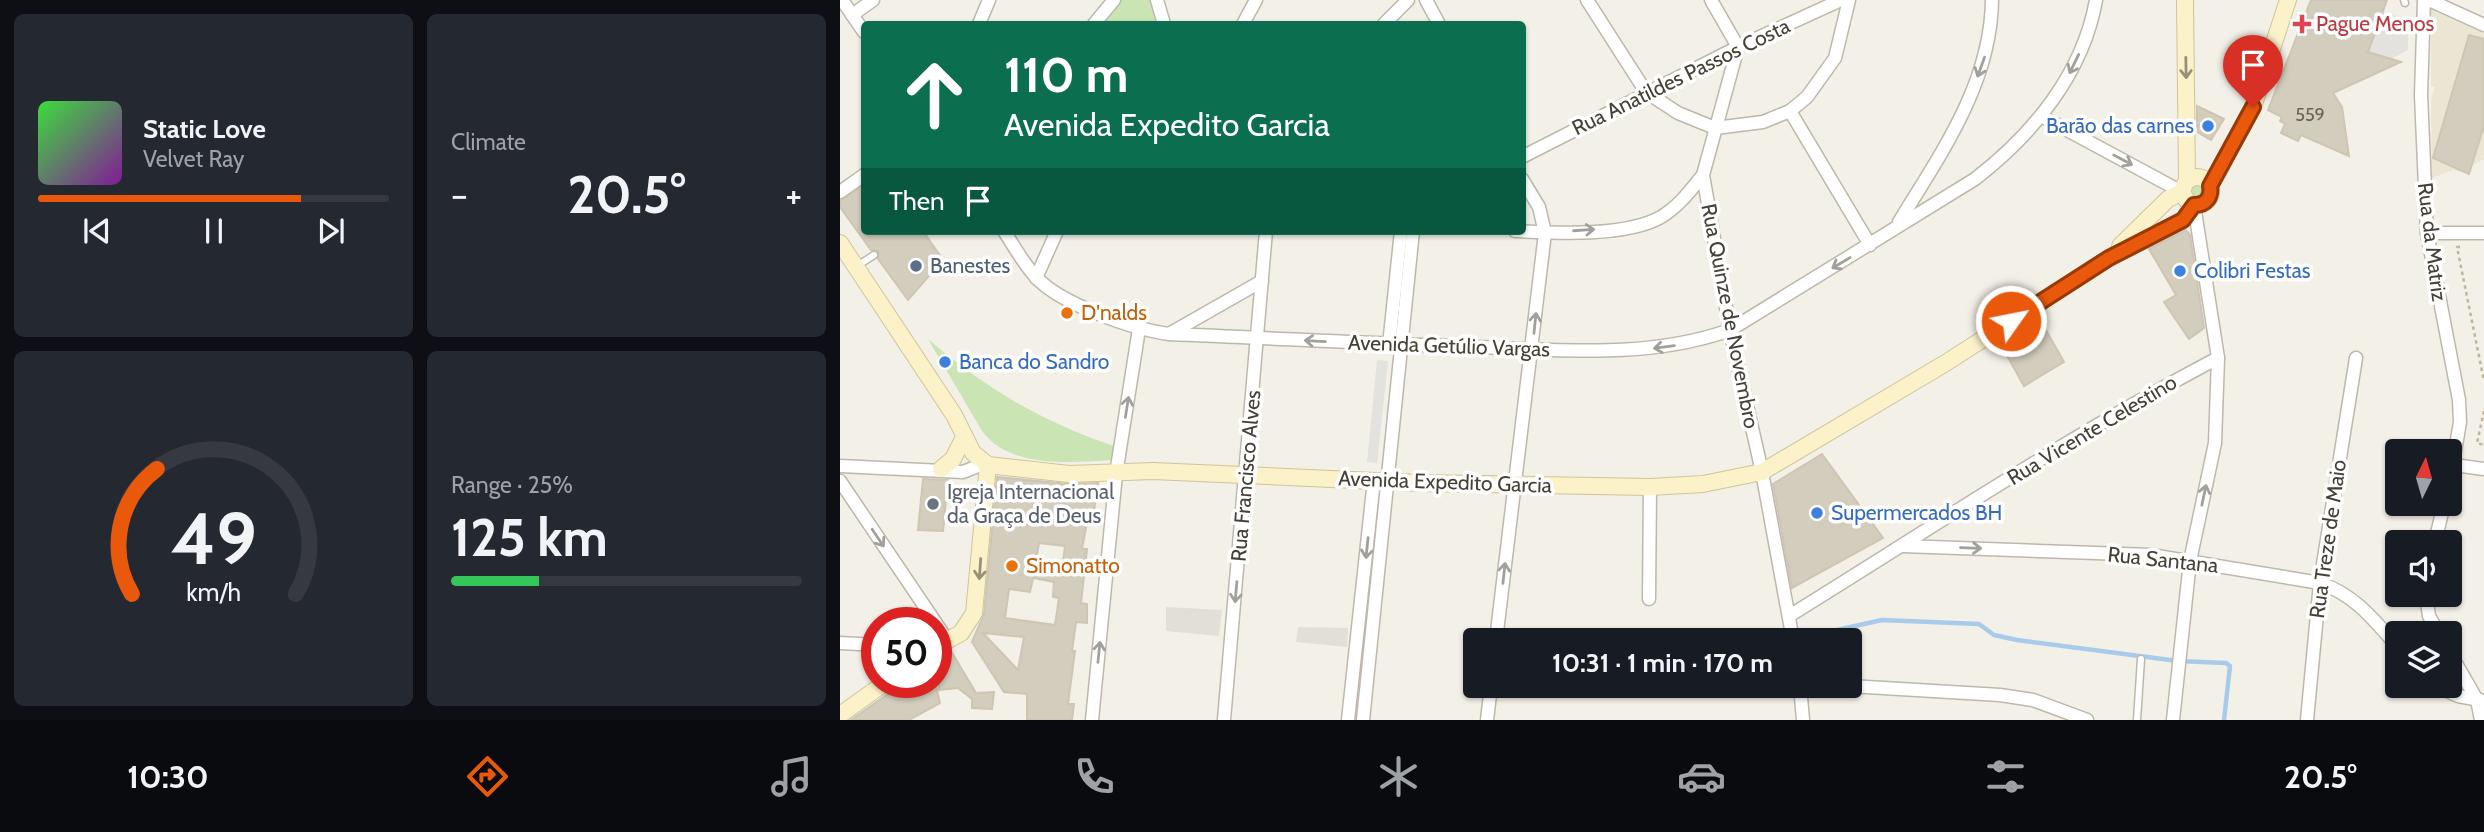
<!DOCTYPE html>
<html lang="en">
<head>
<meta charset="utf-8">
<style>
  body { margin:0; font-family:Cabin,sans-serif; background:#242831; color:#f1f3f6; height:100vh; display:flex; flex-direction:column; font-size:26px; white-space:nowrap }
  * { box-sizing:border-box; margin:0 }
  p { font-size:23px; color:#9ea1a6 }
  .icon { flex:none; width:38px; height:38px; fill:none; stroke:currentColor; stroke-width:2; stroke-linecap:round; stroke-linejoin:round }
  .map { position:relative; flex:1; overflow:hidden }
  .side { display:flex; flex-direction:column; gap:14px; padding:14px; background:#0d0f14; width:840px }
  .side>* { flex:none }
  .top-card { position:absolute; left:21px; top:21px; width:665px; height:214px; border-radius:7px; box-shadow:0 2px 5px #0004; background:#0b6e4f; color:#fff; overflow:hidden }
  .needle { width:46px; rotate:5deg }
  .fabs { position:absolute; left:1545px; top:439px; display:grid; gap:14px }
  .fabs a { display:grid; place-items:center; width:77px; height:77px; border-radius:7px; background:#171b24; box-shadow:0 2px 5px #0004; font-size:35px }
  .speed { position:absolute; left:21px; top:607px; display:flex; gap:14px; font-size:35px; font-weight:700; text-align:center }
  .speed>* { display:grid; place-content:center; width:91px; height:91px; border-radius:50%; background:#171b24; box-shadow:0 2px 5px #0004; line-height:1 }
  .speed .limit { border:10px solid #d22; background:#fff; color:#111 }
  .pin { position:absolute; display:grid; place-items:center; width:60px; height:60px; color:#fff; margin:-72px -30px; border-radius:50% 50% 50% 0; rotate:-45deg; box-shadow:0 0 7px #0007 }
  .pin .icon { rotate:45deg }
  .me { position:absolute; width:77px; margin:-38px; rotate:57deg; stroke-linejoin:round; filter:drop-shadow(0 0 5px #0008) }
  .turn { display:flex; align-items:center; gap:24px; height:147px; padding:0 28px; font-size:32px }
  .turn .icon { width:91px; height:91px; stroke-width:2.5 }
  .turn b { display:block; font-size:49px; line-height:60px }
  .then { display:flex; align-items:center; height:66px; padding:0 28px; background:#0003; gap:14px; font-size:26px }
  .big { font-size:52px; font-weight:700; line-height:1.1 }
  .side .card { flex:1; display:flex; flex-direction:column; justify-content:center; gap:10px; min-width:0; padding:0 24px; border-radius:10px; background:#242831 }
  .side .dial { align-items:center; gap:0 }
  .dial svg { height:182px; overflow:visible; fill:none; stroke:#363941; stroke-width:7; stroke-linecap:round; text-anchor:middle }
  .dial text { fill:#f1f3f6; stroke:none }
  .song { display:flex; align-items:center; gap:21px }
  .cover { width:84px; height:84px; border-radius:10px; background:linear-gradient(135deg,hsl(120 70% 55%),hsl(290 70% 35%)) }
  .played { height:7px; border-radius:4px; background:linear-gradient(90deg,#ea580c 75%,#363941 75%) }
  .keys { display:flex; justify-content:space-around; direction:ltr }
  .heat { display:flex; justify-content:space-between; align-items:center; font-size:38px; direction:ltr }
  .charge { height:10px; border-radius:5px; background:linear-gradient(90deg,#34c759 25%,#363941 0) }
  .side .tiles { flex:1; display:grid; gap:14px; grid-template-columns:repeat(2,1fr) }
  .trip { position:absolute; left:623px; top:628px; width:399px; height:70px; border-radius:7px; background:#171b24; box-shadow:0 2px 5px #0004; font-weight:700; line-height:70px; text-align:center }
  .tab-bar { display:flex; height:112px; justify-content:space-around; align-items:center; background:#090b0e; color:#9ea1a6 }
  .tab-bar .icon { width:49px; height:49px }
  .tab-bar .active { color:#ea580c }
  .tab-bar b { font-size:32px; color:#f1f3f6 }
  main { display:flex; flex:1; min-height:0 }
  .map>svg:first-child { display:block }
</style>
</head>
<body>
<main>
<section class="side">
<div class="tiles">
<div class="card">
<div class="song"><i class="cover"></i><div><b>Static Love</b><p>Velvet Ray</p></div></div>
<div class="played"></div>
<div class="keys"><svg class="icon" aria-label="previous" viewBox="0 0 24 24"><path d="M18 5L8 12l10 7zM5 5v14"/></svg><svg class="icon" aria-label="pause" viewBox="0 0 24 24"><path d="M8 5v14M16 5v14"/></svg><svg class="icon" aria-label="next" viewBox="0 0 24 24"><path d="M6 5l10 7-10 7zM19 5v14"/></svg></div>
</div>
<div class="card"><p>Climate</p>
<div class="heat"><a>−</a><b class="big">20.5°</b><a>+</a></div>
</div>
<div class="card dial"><svg viewBox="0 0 100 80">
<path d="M14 69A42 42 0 1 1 86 69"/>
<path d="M14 69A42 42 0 0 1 25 14" stroke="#ea580c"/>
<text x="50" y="56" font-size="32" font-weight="700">49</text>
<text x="50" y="72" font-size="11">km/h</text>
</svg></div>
<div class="card"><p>Range · 25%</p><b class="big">125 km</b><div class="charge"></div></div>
</div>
</section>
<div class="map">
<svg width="1644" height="720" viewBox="0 0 1644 720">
  <rect width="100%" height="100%" fill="#f3f0e8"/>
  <g fill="#e2dfd9">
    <path d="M326,607L382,610L379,636L326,631Z"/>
    <path d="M458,627L508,628L507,647L456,642Z"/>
  </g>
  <path fill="#ebe6d3" d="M1591,6L1644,33V159L1632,165L1629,174L1613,170L1592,178L1591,100L1595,87L1591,86Z"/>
  <g fill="#cae4b3">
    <path d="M274,0H317L324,24H255Z"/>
    <circle cx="1357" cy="191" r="14"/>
    <path d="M88,339C146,389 204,423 277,447L276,460C232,462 171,470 142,431Z"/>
  </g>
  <g fill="#e4e2df">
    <path d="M1543,12L1568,19V50L1551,59L1528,52Z"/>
    <path d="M537,360L548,361L537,463L527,462Z"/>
  </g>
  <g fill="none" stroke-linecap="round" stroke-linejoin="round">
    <path stroke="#a8cbeb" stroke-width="4.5" d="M979,640L997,630L1042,620L1139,624L1154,635L1177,640L1338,661L1386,663L1390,666L1384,720"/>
  </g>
  <g fill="#d3cdbe" stroke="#cec5b2" stroke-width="2" fill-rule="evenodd">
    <path d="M1471,0H1547L1528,52L1561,62L1493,93L1502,107L1509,156L1461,135L1458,141L1441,133L1445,124L1440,121L1442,117L1428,110Z"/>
    <path d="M1629,35L1644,39V126L1629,174L1593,158Z"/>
    <path d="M1357,106L1384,119L1371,140L1357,132Z"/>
    <path d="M24,185V231H83L103,260L68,300L38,259V251L31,250L0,207V201Z"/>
    <path d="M1346,230L1350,235L1364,328L1349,339L1324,302L1336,295L1309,249Z"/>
    <path d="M1198,316L1224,362L1184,386L1159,341Z"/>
    <path d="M982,454L1043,538L952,588L933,484Z"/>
    <path d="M157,477L228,484L258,483L253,518L248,517L242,549H247L241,603L247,604V623L236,622L232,651H235L228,704H234L232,720H187V694L164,692L132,642L144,614ZM199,543L225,546L222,572L195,566ZM193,578L214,582L213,597L219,598L215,625L165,618L169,589L190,592ZM143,633L184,637L178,670Z"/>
    <path d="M83,479L108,480L103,531L78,530Z"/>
    <path d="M111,651L136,693L154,692L152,709L132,708V699L118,688L99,690L96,657Z"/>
    <path d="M56,682H95L100,703L69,720H11L52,691Z"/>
  </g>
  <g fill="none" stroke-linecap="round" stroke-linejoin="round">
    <g stroke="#bdb8ab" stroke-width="9">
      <g id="lane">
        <path d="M1564,0L1565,3"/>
        <path d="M17,266L34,255"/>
        <path d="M1297,720L1301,659"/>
      </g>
    </g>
    <g stroke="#bdb8ab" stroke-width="15">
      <g id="street">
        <path d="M2,0L24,32"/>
        <path d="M317,0L324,24"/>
        <path d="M586,0L599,24"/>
        <path d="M747,0L806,92L838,113L875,128L923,122L950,111L967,97L995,58L1009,0"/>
        <path d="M871,0L898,47L863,175L890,330L922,472L953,640"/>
        <path d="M1584,0L1581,95L1587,233L1619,400L1620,422L1610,481"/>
        <path d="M1589,0L1644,25"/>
        <path d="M12,15L33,0"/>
        <path d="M139,24L149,0"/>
        <path d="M254,24L274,0"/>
        <path d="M403,24L416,0"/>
        <path d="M544,24L568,0"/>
        <path d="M950,111L1030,245"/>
        <path d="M1201,116L1342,192"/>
        <path d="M682,157L898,47L1001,0"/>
        <path d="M0,192L24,175"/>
        <path d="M1059,222C1101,153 1151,84 1152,0"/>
        <path d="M164,231C174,246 183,263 195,276C219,304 293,329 329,334C431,338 534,344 637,347C723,350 808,359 890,330L1135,179C1193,134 1243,74 1256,0"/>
        <path d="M675,231C715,233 786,237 821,217C839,206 850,191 863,175"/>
        <path d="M1587,233H1644"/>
        <path d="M196,278L217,231"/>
        <path d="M329,334L422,281"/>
        <path d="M549,345L561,231"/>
        <path d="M1614,465L1644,469"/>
        <path d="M0,466L123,472L143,464"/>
        <path d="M0,481L108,641"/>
        <path d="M1595,542L1604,504"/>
        <path d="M1063,546L1311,555L1480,583C1515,595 1534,620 1558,647"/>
        <path d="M1586,595L1589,616L1599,634"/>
        <path d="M809,599L810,487"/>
        <path d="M949,616C1091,528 1231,435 1378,358"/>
        <path d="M656,640L705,233L699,207L682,179"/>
        <path d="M0,643L37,645"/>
        <path d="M1610,653L1637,700L1641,720"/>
        <path d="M960,686L963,720"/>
        <path d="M1010,686L1160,695L1193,700L1247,720"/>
        <path d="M1597,686L1618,696L1640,700"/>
        <path d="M252,720L276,474L299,329"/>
        <path d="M384,720L426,231"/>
        <path d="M508,720L534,480"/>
        <path d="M523,720L573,231"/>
        <path d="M647,720L651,686"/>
        <path d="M1333,720L1350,561L1375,443L1378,358L1354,205"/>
        <path d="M1467,720L1480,583L1516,358"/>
      </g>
    </g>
    <g stroke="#cfc59a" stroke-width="18">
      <g id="secondary">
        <path d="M1345,0L1347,180"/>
        <circle cx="1357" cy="191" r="14"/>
        <path d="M1370,186L1413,107L1448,0"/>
        <path d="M0,243L114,415L133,453L148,465L229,474L313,471L580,483L810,487L863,484L922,472L1104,364L1269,258L1343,220L1354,205"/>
        <path d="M1280,246L1328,199L1342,192"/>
        <path d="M101,469L113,459L124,437"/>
        <path d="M96,647L121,633L134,613L148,465"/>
        <path d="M0,715L46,682"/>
      </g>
    </g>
    <g stroke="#beb59d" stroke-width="2.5" stroke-dasharray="3.5 3.5" stroke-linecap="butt">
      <path d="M1620,247H1617L1644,381"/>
      <path d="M1644,411L1637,443L1644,445"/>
    </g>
    <use href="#lane" stroke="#fff" stroke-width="6"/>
    <use href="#street" stroke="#fff" stroke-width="12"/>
    <use href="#secondary" stroke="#fbf2ca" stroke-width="16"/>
  </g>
  <defs><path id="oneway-shaft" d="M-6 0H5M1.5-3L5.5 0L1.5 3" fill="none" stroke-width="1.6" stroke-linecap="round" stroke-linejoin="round" transform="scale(1.75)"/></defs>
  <g stroke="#a2a09b">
    <use href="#oneway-shaft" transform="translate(1234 64) rotate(116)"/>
    <use href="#oneway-shaft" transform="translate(1141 67) rotate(110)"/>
    <use href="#oneway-shaft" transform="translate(1283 160) rotate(28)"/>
    <use href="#oneway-shaft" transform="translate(744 230) rotate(-4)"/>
    <use href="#oneway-shaft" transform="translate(1001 263) rotate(149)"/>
    <use href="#oneway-shaft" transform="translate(695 323) rotate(-84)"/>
    <use href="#oneway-shaft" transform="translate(475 341) rotate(-177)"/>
    <use href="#oneway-shaft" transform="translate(824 347) rotate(172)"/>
    <use href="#oneway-shaft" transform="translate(287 407) rotate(-81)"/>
    <use href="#oneway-shaft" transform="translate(1364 495) rotate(-78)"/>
    <use href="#oneway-shaft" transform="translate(38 538) rotate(56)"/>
    <use href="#oneway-shaft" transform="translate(527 548) rotate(96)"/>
    <use href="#oneway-shaft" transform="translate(1131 548) rotate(2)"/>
    <use href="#oneway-shaft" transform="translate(664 573) rotate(-84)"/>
    <use href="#oneway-shaft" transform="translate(396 592) rotate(95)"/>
    <use href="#oneway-shaft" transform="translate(259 652) rotate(-84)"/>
  </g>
  <g stroke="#979179">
    <use href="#oneway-shaft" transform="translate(1346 68) rotate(89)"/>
    <use href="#oneway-shaft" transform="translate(140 569) rotate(94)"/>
  </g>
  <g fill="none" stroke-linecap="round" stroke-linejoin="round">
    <g stroke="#983908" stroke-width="18">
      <path id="route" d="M1171,321L1269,258L1343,220L1354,205C1366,205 1372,197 1370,186L1413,107"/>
    </g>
    <use href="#route" stroke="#ea580c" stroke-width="12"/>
  </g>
  <path fill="#e0444e" stroke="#fff" stroke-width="2.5" d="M1458.5 13.5h7v7h7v7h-7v7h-7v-7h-7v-7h7z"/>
  <g fill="#3f7fe0" stroke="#fff" stroke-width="2.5">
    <circle cx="1368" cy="126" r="7"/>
    <circle cx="1340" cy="271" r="7"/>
    <circle cx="105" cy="362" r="7"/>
    <circle cx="977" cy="513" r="7"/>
  </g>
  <circle fill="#5c6f8a" stroke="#fff" stroke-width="2.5" cx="76" cy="266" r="7"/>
  <g fill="#e8710a" stroke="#fff" stroke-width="2.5">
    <circle cx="227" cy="313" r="7"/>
    <circle cx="172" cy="566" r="7"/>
  </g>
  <circle fill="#6b7280" stroke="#fff" stroke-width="2.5" cx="93" cy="504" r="7"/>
  <g text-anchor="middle" stroke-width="7" stroke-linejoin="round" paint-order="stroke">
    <g font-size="18" fill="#686459">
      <text x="1470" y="121">559</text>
    </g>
    <g font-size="21" fill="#be3a42" stroke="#fff" text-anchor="start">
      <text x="1476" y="31">Pague Menos</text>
    </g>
    <g font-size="21" fill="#454137" stroke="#fff">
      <text transform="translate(841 77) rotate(-26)" y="7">Rua Anatildes Passos Costa</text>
      <text transform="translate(1592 242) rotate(83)" y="7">Rua da Matriz</text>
      <text transform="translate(890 316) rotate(79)" y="7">Rua Quinze de Novembro</text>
      <text transform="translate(609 346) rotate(2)" y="7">Avenida Getúlio Vargas</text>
      <text transform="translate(1252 430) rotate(-31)" y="7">Rua Vicente Celestino</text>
      <text transform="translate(406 476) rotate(-85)" y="7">Rua Francisco Alves</text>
      <text transform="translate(605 482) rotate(2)" y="7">Avenida Expedito Garcia</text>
      <text transform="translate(1488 539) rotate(-82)" y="7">Rua Treze de Maio</text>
      <text transform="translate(1323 560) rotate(6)" y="7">Rua Santana</text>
    </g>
    <g font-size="21" fill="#366cbe" stroke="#fff" text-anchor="start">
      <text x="1354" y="133" text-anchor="end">Barão das carnes</text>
      <text x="1354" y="278">Colibri Festas</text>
      <text x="119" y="369">Banca do Sandro</text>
      <text x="991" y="520">Supermercados BH</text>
    </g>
    <g font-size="21" fill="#4e5e75" stroke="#fff" text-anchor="start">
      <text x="90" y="273">Banestes</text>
    </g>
    <g font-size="21" fill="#c56008" stroke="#fff" text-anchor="start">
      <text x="241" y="320">D'nalds</text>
      <text x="186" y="573">Simonatto</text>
    </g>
    <g font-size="21" fill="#5b616d" stroke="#fff" text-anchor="start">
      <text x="107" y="499">Igreja Internacional<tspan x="107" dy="24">da Graça de Deus</tspan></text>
    </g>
  </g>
</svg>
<div class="fabs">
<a><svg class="needle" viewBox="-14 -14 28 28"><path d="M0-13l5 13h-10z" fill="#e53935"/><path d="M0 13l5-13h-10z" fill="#9ea1a6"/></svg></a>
<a><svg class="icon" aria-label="sound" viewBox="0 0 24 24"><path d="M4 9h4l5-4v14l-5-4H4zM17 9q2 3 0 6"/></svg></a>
<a><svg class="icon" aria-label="layers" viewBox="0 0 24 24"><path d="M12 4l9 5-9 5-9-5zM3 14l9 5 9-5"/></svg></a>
</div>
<div class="speed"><div class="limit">50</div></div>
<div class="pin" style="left:1413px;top:107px;background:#d93025"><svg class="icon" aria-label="arrive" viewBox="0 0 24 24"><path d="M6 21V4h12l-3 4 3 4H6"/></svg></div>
<svg class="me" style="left:1171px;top:321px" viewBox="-20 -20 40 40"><circle r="17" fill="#ea580c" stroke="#fff" stroke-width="3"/><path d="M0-11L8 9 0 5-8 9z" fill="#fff"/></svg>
<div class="trip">10:31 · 1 min · 170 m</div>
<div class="top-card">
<div class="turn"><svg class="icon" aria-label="ahead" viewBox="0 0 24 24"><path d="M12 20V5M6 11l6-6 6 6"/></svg><div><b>110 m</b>Avenida Expedito Garcia</div></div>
<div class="then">Then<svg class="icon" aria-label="arrive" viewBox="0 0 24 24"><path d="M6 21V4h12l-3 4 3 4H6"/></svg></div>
</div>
</div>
</main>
<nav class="tab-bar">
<b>10:30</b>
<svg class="icon active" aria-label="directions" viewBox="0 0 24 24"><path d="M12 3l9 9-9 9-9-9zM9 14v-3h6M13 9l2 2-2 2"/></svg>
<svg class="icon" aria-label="music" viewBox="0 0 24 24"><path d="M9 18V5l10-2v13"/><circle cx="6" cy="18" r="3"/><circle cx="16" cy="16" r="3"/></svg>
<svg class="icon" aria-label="phone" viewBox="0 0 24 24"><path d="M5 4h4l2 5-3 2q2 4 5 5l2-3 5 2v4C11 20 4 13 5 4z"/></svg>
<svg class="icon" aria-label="climate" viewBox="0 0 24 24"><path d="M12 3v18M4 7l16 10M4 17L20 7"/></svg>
<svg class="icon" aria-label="car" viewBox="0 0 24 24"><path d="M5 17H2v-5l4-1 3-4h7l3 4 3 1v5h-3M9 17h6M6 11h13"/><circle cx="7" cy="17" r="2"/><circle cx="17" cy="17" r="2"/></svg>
<svg class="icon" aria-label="filters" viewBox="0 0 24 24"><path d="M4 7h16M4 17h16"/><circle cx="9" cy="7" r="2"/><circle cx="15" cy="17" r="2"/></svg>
<b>20.5°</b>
</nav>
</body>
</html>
